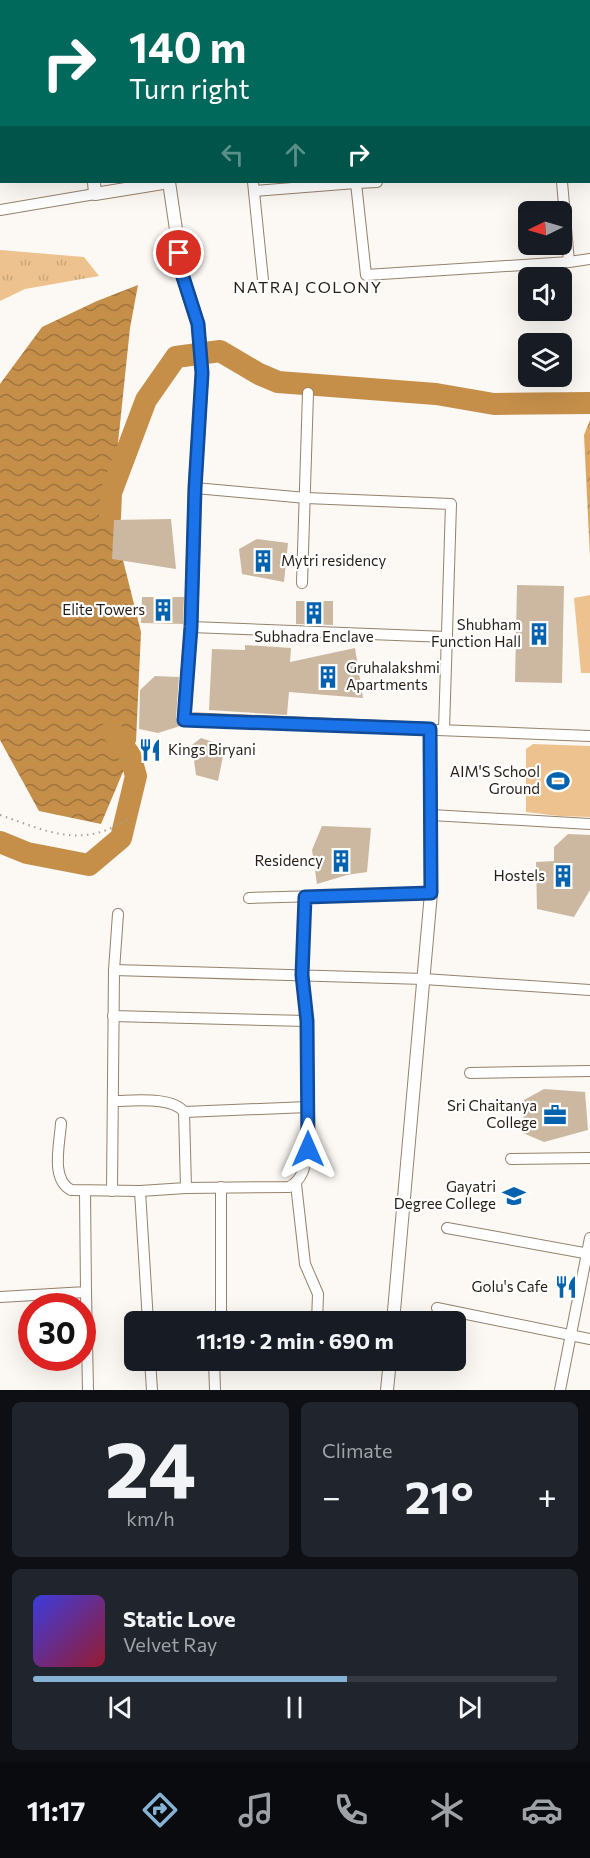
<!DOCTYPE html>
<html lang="en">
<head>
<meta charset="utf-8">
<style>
  body { margin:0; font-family:Commissioner,sans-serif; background:#20242c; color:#f1f3f6; height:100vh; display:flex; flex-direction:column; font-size:22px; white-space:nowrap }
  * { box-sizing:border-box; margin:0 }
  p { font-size:20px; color:#9ea1a6 }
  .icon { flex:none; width:33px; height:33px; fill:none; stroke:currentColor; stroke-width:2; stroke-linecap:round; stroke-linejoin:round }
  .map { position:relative; height:1390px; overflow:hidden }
  .side { display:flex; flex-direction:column; gap:12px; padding:12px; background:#0d0f14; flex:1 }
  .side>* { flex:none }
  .top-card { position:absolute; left:0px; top:0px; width:591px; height:183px; box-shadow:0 6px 24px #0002; background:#00695c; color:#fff; overflow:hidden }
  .needle { width:39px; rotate:265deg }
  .controls { position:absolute; left:518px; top:201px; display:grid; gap:12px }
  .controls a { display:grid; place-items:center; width:54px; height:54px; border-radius:9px; background:#171b24; box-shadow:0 6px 24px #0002; font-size:30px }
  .speed { position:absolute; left:18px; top:1293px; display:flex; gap:12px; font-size:30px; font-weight:700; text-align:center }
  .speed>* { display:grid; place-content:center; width:78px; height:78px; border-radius:50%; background:#171b24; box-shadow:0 6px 24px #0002; line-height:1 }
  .speed .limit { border:9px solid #d22; background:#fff; color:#111 }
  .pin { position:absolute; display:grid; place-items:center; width:51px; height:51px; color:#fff; margin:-26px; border:3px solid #fff; border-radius:50%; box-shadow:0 2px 6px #0007 }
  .me { position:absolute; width:66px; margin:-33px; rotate:0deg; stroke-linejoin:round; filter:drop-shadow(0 0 4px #0008) }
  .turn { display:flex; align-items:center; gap:21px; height:126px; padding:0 30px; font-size:27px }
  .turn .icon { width:78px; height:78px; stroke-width:2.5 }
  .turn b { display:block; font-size:42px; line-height:51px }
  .lanes { display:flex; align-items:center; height:57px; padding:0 30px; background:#0003; justify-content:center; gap:30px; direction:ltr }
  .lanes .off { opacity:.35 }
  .big { font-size:45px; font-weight:700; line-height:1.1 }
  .side .widget { flex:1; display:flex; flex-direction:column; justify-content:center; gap:9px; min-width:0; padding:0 21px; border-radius:9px; background:#20242c }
  .side .dial { align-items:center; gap:0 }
  .dial b { font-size:78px; line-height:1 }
  .song { display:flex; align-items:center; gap:18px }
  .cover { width:72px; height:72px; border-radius:9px; background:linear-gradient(135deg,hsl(240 70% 55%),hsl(350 70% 35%)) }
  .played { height:6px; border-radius:3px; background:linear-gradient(90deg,#86b2d6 60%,#363941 60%) }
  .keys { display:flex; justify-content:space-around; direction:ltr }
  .heat { display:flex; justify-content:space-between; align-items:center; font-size:33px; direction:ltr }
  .side .tiles { flex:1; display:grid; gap:12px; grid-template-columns:1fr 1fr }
  .widget:last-child { grid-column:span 2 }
  .trip { position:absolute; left:124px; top:1311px; width:342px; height:60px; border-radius:9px; background:#171b24; box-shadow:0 6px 24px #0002; font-weight:700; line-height:60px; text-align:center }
  .dock { display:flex; height:96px; justify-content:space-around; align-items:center; background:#090b0e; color:#9ea1a6 }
  .dock .icon { width:42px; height:42px }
  .dock .active { color:#86b2d6 }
  .dock b { font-size:27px; color:#f1f3f6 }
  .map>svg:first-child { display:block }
</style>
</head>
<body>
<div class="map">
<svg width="590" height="1390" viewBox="0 0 590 1390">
  <defs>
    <pattern id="grass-tufts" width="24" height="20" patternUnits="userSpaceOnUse" patternTransform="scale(1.5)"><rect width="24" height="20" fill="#edc28e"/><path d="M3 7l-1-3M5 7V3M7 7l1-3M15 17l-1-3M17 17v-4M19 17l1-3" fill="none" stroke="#cba67a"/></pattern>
    <pattern id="forest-crowns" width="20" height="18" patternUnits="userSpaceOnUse" patternTransform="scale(1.5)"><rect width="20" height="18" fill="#dda661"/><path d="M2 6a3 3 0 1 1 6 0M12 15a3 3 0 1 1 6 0" fill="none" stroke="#b3874f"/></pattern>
    <pattern id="water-waves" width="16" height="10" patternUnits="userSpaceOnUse" patternTransform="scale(1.5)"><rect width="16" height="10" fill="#c58f4a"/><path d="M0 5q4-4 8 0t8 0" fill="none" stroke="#a0743d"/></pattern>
  </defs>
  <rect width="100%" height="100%" fill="#fcf8f3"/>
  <path fill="url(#grass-tufts)" d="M0,250L84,257L99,276L25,289L0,301Z"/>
  <path fill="url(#forest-crowns)" d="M590,420V557L584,435Z"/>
  <g fill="#edc28e">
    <path d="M590,595V673H581L574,598Z"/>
    <path d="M533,744L590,746V817L559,816L526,812V749Z"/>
  </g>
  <path fill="url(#water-waves)" d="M138,285L130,328L113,491L123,560L141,632L136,741L101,824L39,811L0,740V384L42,327L97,301Z"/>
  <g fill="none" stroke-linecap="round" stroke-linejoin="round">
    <g stroke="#c58f4a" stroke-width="22">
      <path d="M110,517L111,493L146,400L176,357L220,351L259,374L278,382L436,394L494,404L590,403"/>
      <path d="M0,842L27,853L89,865L121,838L136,776L130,755L112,731"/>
    </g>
  </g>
  <g fill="#ccb8a0">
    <path d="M171,519L176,569L112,559L114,520Z"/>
    <path d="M257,539L288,543L284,582L242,574L239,549Z"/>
    <path d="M517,585L564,586L562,683L515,682Z"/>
    <path d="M142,597H184L183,624L141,623Z"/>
    <path d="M296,601H333V625L296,624Z"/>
    <path d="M245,645L291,648L290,662L355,648L363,698L289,692L287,715L209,710L212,649L245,650Z"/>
    <path d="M155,676L179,677L176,718L180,726L158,733L139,729L140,690Z"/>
    <path d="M201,738L225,746L218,781L196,775L192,745Z"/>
    <path d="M322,826L371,828L367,872L347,875L317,884L312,850Z"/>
    <path d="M568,834L590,835V890L574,917L537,909L536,862L554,861V847Z"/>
    <path d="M544,1089L585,1092L588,1130L544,1142L523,1133L524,1100Z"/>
  </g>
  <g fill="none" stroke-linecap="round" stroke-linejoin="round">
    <g stroke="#95826c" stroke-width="12">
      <g id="minor">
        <path d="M0,123H2"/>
        <path d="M590,163V162"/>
        <path d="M253,182L263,280"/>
        <path d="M377,182L356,183L366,275L569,262L590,259"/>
        <path d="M562,182L569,262"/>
        <path d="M254,191L356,183"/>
        <path d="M0,210L95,194"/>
        <path d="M195,488L306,498L451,504L444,730"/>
        <path d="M302,583L308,393"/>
        <path d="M191,627L447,637"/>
        <path d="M437,730L590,736"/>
        <path d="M431,815L590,824"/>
        <path d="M249,898L431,893"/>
        <path d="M114,970L424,979L590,990"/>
        <path d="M113,1016L307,1021"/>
        <path d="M470,1073L590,1071"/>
        <path d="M184,1112L308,1107"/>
        <path d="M61,1123C60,1143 50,1179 71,1190L140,1191L186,1188L184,1112C172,1096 132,1101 113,1101"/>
        <path d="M511,1159L590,1158"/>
        <path d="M296,1184L305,1264L318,1294L317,1322"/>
        <path d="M186,1188L289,1187C304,1179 305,1165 308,1149L307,1021L302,975L305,897"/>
        <path d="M112,1191L114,970L118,914"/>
        <path d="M140,1191L148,1322"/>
        <path d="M447,1228L590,1254"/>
        <path d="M86,1292L88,1390"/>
        <path d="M0,1297L86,1292L85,1192"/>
        <path d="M437,1308L590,1339"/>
        <path d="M221,1322V1187"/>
        <path d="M150,1360L152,1390"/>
        <path d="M214,1360L215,1390"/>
        <path d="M560,1390L590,1238"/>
      </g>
    </g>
    <g stroke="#95826c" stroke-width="14">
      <g id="tertiary">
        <path d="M425,0V2"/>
        <path d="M94,182L95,194L169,182"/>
        <path d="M169,182L183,277L198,324L202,373L195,488L191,627L184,719L430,729L431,893L393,1322"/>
        <path d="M387,1390L390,1360"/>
      </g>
    </g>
    <g stroke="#d8d6d5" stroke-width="18">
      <g id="primary">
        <path d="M166,2L175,0"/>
        <path d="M276,2L285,0"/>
        <path d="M0,15H2"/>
        <path d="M0,36H2"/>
      </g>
    </g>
    <path stroke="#a7a19b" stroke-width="2" stroke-dasharray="1.5 4.5" stroke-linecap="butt" d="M0,815C50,832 82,850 131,817"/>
    <use href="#minor" stroke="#fff" stroke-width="10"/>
    <use href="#tertiary" stroke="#fff" stroke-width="12"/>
    <use href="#primary" stroke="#fddaaf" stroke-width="16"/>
  </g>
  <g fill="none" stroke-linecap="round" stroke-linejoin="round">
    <g stroke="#114b97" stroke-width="15">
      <path id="route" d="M179,253L183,277L198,324L202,373L195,488L191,627L184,720L430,729L431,893L305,897L302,975L307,1021L308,1149"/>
    </g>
    <use href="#route" stroke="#1a73e8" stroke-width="10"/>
  </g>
  <defs>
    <g id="building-bare" transform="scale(1.8)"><path d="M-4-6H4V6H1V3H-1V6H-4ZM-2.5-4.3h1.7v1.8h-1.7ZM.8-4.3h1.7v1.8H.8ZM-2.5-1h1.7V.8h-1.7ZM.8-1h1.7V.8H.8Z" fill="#0462af" stroke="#fff" stroke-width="2.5" paint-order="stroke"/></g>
    <g id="restaurant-bare" transform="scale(1.8)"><path d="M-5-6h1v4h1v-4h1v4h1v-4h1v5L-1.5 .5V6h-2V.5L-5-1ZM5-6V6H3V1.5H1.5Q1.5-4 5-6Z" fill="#0462af" stroke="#fff" stroke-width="2.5" paint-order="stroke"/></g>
    <g id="stadium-bare" transform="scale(1.8)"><path d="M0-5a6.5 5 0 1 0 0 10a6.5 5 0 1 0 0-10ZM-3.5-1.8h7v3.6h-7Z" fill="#0462af" stroke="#fff" stroke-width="2.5" paint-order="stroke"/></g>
    <g id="office-bare" transform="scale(1.8)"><path d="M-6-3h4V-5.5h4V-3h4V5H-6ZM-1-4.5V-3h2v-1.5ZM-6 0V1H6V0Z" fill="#0462af" stroke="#fff" stroke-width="2.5" paint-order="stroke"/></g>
    <g id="university-bare" transform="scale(1.8)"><path d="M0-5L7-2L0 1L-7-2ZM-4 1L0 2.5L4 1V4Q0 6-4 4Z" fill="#0462af" stroke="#fff" stroke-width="2.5" paint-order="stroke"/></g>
  </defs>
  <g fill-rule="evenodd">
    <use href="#building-bare" x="263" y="561"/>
    <use href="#building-bare" x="163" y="610"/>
    <use href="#building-bare" x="314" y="613"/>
    <use href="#building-bare" x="539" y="634"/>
    <use href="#building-bare" x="328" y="677"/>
    <use href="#restaurant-bare" x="150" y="750"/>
    <use href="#stadium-bare" x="558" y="781"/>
    <use href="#building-bare" x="341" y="861"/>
    <use href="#building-bare" x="563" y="876"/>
    <use href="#office-bare" x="555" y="1115"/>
    <use href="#university-bare" x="514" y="1196"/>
    <use href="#restaurant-bare" x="566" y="1287"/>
  </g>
  <g text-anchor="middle" stroke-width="4.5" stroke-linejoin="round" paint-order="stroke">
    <g font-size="15" fill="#261e16" stroke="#fff" text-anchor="end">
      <text x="281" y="566" text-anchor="start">Mytri residency</text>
      <text x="145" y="615">Elite Towers</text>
      <text x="521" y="630">Shubham<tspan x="521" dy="17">Function Hall</tspan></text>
      <text x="314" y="642" text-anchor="middle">Subhadra Enclave</text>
      <text x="346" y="673" text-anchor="start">Gruhalakshmi<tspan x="346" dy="17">Apartments</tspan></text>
      <text x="168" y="755" text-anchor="start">Kings Biryani</text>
      <text x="540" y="777">AIM'S School<tspan x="540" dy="17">Ground</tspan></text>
      <text x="323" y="866">Residency</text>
      <text x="545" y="881">Hostels</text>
      <text x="537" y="1111">Sri Chaitanya<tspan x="537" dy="17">College</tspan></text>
      <text x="496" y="1192">Gayatri<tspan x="496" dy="17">Degree College</tspan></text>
      <text x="548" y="1292">Golu's Cafe</text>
    </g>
    <g font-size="16" letter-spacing="1.5" fill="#261e16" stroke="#fff">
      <text x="308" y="293">NATRAJ COLONY</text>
    </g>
  </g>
</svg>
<div class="controls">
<a><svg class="needle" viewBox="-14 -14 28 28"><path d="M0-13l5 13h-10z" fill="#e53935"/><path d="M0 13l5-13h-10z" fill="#9ea1a6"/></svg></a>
<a><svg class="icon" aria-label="sound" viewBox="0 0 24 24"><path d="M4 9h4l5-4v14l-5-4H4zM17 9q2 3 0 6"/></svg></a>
<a><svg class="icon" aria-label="layers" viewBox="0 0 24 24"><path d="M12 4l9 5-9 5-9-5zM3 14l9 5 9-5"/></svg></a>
</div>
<div class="speed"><div class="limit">30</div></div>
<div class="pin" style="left:179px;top:253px;background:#d93025"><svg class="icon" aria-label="arrive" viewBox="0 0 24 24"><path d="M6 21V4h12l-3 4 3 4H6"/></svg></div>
<svg class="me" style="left:308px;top:1149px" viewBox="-20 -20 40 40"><path d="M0-17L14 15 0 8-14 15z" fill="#1a73e8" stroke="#fff" stroke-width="4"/></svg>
<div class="trip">11:19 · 2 min · 690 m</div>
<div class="top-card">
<div class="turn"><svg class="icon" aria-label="right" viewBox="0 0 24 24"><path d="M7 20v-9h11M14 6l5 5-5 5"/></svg><div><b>140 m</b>Turn right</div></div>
<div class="lanes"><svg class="icon off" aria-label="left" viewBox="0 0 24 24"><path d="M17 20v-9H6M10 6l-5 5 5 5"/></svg><svg class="icon off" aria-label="ahead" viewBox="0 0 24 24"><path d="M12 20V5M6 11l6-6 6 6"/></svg><svg class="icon" aria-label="right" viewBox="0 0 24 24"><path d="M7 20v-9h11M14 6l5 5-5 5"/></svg></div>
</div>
</div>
<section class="side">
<div class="tiles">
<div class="widget dial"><b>24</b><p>km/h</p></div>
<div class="widget"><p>Climate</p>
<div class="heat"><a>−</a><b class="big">21°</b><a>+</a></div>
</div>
<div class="widget">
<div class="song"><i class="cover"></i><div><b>Static Love</b><p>Velvet Ray</p></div></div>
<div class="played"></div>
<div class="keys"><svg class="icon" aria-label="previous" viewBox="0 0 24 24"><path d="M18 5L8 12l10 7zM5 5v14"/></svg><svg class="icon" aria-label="pause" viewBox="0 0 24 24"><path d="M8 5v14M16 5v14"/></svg><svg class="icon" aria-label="next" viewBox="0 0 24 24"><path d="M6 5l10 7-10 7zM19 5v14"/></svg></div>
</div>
</div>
</section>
<nav class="dock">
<b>11:17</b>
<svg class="icon active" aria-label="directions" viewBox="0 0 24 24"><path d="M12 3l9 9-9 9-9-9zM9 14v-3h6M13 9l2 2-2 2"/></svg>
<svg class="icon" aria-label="music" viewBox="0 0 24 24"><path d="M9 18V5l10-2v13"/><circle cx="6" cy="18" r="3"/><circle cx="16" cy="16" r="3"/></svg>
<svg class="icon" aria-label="phone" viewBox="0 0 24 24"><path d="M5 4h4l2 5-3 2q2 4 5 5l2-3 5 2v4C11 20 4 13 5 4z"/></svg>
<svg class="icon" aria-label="climate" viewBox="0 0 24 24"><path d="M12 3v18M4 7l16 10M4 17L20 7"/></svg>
<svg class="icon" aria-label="car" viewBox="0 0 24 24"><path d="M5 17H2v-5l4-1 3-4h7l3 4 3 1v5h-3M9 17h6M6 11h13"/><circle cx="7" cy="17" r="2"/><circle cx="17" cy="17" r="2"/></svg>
</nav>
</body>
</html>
